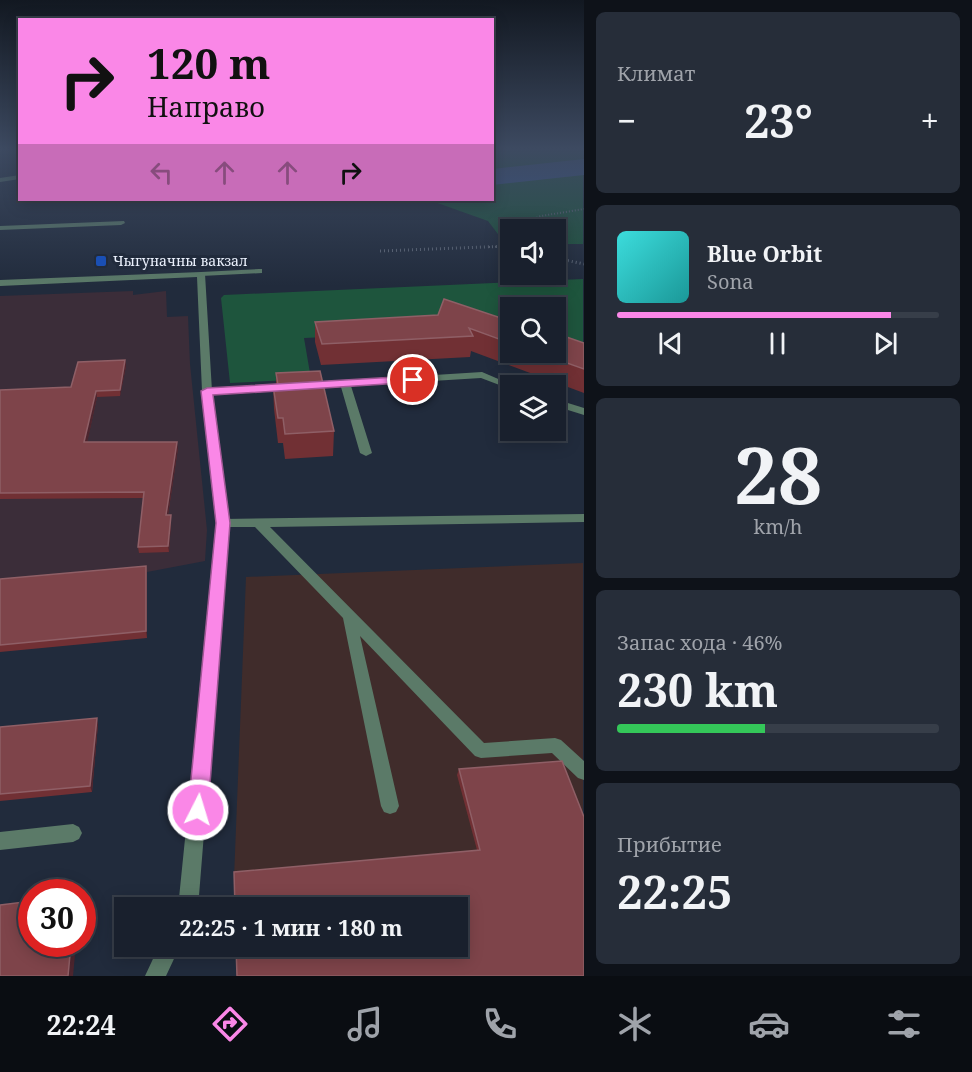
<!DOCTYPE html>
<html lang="ru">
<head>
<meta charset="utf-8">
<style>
  body { margin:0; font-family:"Noto Serif",serif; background:#262d39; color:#f1f3f6; height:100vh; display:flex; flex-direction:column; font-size:22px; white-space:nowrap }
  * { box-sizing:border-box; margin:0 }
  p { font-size:20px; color:#9fa3aa }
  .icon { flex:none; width:33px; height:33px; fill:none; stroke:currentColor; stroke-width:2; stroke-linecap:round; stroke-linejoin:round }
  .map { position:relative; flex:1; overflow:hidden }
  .drawer { display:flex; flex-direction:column; gap:12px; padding:12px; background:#0e1219; width:388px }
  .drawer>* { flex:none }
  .top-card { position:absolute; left:18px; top:18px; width:476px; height:183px; border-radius:0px; box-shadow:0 3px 15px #0003,0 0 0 2px #373e49; background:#fa87e7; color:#111; overflow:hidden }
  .tools { position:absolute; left:500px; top:219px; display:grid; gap:12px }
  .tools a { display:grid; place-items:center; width:66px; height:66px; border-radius:0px; background:#19202d; box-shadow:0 3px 15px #0003,0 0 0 2px #373e49; font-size:30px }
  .speed { position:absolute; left:18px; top:879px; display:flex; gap:12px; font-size:30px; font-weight:700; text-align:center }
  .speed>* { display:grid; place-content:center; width:78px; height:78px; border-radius:50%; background:#19202d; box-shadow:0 3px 15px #0003,0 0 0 2px #373e49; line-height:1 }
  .speed .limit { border:9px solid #d22; background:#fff; color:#111 }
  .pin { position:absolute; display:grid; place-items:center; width:51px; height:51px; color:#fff; margin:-26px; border:3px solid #fff; border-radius:50%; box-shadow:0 2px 6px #0007 }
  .me { position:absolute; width:66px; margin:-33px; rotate:5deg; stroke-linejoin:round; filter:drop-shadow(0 0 4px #0008) }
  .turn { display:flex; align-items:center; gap:21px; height:126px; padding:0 30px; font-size:27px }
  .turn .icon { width:78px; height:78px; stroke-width:2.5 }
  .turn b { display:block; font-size:42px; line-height:51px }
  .lanes { display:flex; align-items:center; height:57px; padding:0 30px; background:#0003; justify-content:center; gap:30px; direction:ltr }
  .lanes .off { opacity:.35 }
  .big { font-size:45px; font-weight:700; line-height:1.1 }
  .drawer .tile { flex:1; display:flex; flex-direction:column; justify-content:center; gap:9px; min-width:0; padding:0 21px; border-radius:9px; background:#262d39 }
  .drawer .dial { align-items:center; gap:0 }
  .dial b { font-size:78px; line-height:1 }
  .song { display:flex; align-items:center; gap:18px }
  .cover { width:72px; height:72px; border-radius:9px; background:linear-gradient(135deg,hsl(180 70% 55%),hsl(180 70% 35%)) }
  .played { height:6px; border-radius:3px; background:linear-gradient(90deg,#fa87e7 85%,#373e49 85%) }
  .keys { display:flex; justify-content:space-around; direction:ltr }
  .heat { display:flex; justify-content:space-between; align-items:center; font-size:33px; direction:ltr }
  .charge { height:9px; border-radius:4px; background:linear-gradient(90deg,#34c759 46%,#373e49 0) }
  .trip { position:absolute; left:114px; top:897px; width:354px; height:60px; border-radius:0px; background:#19202d; box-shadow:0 3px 15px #0003,0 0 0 2px #373e49; font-weight:700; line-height:60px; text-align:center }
  .menu { display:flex; height:96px; justify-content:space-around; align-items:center; background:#0a0d12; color:#9fa3aa }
  .menu .icon { width:42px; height:42px }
  .menu .active { color:#fa87e7 }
  .menu b { font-size:27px; color:#f1f3f6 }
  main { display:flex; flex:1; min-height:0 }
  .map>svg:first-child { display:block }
</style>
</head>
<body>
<main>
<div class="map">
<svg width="584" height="976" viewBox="0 0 584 976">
  <rect width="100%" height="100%" fill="#212b3c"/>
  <path fill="#3b2d39" d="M133,291V295L166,291L167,317L188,316L190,364L207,530L205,561L147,572L0,586V296Z"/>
  <path fill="#402c2b" d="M583,563V976L458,946V908H235L234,878L246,577Z"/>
  <g fill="#1e553d">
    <path d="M492,149H583V244H555V230H510V242H504L488,221L429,200H492Z"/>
    <path d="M583,279V360L555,350V308H510V334L496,329L304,338L311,379L230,383L221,298L224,295Z"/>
  </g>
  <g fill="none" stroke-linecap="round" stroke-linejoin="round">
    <path fill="#395690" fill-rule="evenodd" d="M584,159V175L492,185V169Z"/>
    <g stroke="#5f6877" stroke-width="2" stroke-dasharray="1 2" stroke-linecap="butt">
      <path d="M525,230L521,224L541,216L584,209"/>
      <path d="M489,247L510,246"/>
    </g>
    <g stroke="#5f6877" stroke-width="3" stroke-dasharray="1 3" stroke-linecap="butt">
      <path d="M380,251L510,246"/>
      <path d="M560,259L584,264"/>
    </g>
    <g fill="#5b7a68" fill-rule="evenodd">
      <path d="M20,175V179L0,182V178Z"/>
      <path d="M124,221L125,223L121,225L0,230V226Z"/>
      <path d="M259,269H262V273L201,276L197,274L201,272Z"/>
      <path d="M482,372L515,386H510V389L481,378L351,386L372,453L366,456L360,453L341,387L307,389L302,386L307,383Z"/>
      <path d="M290,384L294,385L295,387L294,389L207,394L202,391L207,388Z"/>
      <path d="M555,399L584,408V415L555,406Z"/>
      <path d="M584,514V522L270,527L484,743L555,738L561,740L584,761V780L578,778L552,753L481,758L475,756L360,636L399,806L396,812L390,814L384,812L381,806L343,618L255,527H223L217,523L223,519Z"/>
      <path d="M73,824L79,827L82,833L79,839L73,842L0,850V832Z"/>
    </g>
    <g fill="#5b7a68" fill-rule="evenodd">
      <path d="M201,272L205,274L212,391L229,523L198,908H178L217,523L202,391L197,277L0,286V280Z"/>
      <path d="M159,946H180L166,976H145Z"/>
    </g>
  </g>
  <g fill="#713034">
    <path d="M510,321V352H555L584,343V393L471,351L470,357L321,365L315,342V322Z"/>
    <path d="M125,360L126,366L120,396L97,397L87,442L178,448L168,515H171V521L169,552L139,553L138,547L144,498L0,499V390L71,387Z"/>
    <path d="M276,373L334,431L333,456L285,459L283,443H278L274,409L273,385H276Z"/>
    <path d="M147,572V638L0,652V579Z"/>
    <path d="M98,724L92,792L0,801V727Z"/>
    <path d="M459,769L584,976L477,850L457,775Z"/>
  </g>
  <g fill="#4c252e">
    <path d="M125,360L126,366L120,396V390Z"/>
    <path d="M96,391L97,397L86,448L84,442Z"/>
    <path d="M177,442L178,448L167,521L166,515Z"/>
    <path d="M171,515V521L169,552L168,546Z"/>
    <path d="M146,566L147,572V638L146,631Z"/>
    <path d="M97,718L98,724L92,792L90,786Z"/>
    <path d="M71,944H76L73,976H68Z"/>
  </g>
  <g fill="#7e444a" stroke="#8f5f66" stroke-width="1.5">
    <path d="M444,299L510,321V343L469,328L473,336L322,344L315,322L438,315Z"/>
    <path d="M555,333L584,343V369L536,352H555Z"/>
    <path d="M125,360L120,390L96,391L84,442H177L166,515H171L168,546L138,547L144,492L0,493V390L71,387L78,362Z"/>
    <path d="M320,371L334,431L285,434L283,418H278L273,385H278L276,373Z"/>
    <path d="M146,566V631L0,645V579Z"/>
    <path d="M97,718L90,786L0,794V727Z"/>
    <path d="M562,761L584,817V976H237L236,946H458V908H235L234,872L480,850L459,769Z"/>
    <path d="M32,901V944H71L68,976H0V905Z"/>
  </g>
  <linearGradient id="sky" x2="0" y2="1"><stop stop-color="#121821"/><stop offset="0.52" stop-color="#3d4a61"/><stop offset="1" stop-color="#3d4a61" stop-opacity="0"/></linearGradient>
  <rect width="584" height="286" fill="url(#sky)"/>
  <path fill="#fa87e7" stroke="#a25896" stroke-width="1.5" d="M413,376L419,380L417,382L213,395L230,523L208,810L205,816L198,819L191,816L188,810L216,523L201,391L207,388Z"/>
  <rect fill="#1a4fb4" stroke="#212b3c" stroke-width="2" x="95" y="255" width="12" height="12" rx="3"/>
  <g text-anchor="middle" stroke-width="6" stroke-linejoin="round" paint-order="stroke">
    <g font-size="14" fill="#ebf1fd" stroke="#212b3c" text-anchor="start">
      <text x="113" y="266">Чыгуначны вакзал</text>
    </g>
  </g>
</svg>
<div class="tools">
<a><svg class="icon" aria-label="sound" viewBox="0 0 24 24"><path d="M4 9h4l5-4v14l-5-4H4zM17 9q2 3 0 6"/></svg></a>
<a><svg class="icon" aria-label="search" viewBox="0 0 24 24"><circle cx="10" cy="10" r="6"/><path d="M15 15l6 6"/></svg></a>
<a><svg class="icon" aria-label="layers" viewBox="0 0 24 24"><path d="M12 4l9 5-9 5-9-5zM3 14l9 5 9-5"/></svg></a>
</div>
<div class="speed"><div class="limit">30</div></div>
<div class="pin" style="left:413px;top:380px;background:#d93025"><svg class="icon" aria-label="arrive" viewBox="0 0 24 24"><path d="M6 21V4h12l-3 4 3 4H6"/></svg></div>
<svg class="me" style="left:198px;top:810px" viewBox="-20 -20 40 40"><circle r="17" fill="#fa87e7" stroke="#fff" stroke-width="3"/><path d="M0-11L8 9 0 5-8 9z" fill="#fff"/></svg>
<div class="trip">22:25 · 1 мин · 180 m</div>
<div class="top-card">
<div class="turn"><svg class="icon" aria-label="right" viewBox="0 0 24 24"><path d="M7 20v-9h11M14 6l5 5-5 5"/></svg><div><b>120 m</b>Направо</div></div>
<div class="lanes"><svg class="icon off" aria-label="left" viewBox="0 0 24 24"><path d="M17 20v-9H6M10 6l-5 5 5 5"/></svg><svg class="icon off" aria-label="ahead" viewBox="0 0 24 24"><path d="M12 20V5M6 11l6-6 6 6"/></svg><svg class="icon off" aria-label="ahead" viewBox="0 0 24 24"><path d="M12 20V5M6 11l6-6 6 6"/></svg><svg class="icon" aria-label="right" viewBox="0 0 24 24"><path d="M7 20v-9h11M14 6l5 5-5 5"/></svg></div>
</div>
</div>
<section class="drawer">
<div class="tile"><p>Климат</p>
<div class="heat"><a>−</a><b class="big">23°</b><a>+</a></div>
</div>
<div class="tile">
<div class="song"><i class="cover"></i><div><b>Blue Orbit</b><p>Sona</p></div></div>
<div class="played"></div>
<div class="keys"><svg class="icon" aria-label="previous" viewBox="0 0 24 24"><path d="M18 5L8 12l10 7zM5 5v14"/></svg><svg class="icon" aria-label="pause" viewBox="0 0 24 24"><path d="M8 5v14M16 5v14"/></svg><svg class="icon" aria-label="next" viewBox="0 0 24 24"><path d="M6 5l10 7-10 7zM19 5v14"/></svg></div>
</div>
<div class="tile dial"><b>28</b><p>km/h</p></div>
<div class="tile"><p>Запас хода · 46%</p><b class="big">230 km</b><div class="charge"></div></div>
<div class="tile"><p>Прибытие</p><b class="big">22:25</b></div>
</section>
</main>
<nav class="menu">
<b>22:24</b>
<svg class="icon active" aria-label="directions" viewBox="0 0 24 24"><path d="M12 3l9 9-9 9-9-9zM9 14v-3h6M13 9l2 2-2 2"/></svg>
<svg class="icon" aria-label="music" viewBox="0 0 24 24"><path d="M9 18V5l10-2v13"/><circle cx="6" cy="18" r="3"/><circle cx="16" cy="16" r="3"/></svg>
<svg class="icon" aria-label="phone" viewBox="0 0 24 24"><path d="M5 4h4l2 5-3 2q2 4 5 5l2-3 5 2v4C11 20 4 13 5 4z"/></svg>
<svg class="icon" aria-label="climate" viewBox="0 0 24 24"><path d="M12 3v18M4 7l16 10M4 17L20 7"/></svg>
<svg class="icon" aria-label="car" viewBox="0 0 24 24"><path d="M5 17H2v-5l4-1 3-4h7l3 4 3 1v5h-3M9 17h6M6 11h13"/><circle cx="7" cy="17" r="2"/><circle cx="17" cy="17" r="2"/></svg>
<svg class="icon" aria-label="filters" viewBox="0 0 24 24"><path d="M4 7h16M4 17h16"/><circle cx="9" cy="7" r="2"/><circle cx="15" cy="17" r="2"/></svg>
</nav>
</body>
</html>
